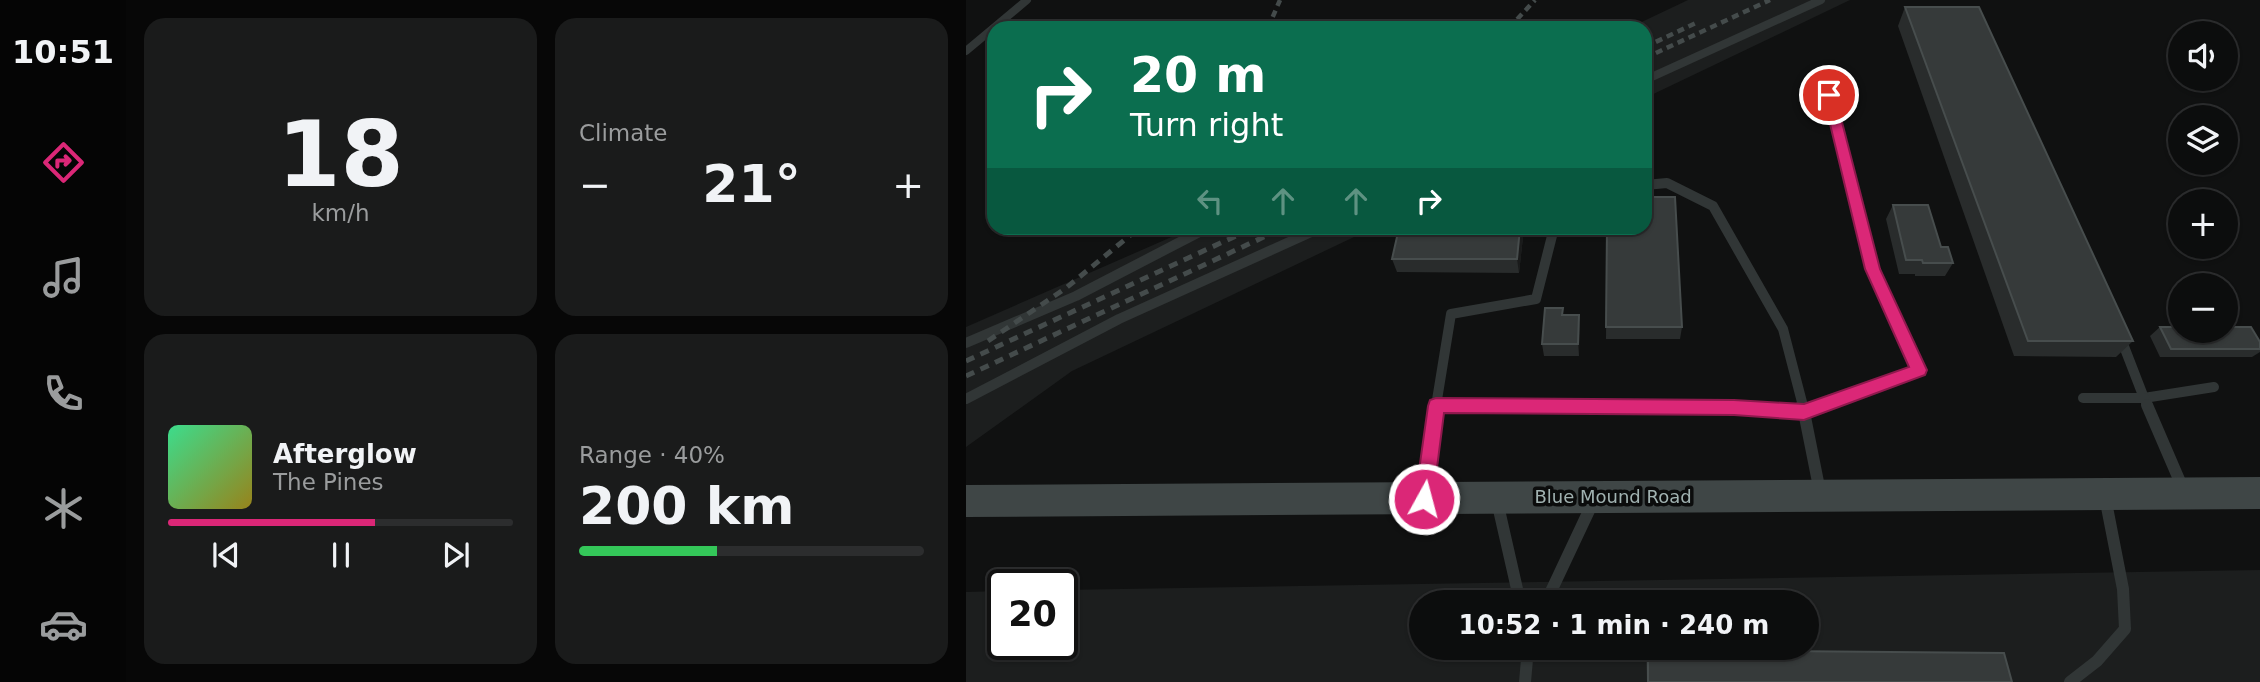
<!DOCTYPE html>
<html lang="en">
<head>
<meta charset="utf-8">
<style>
  body { margin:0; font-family:"DejaVu Sans",sans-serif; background:#1a1b1b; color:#f1f3f6; height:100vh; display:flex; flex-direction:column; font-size:26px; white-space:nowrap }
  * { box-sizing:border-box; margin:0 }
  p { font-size:23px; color:#9a9c9d }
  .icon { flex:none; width:38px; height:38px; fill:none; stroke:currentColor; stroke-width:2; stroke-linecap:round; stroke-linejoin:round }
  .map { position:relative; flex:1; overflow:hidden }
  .details { display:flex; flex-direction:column; gap:18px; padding:18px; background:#070707; width:840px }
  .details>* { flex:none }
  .banner { position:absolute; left:21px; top:21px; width:665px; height:214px; border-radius:21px; box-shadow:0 2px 5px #0004,0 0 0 2px #2c2d2e; background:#0b6e4f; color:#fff; overflow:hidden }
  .tools { position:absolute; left:1202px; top:21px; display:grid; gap:14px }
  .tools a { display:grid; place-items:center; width:70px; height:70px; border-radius:50%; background:#0c0d0d; box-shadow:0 2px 5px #0004,0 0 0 2px #2c2d2e; font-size:35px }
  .speed { position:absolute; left:21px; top:569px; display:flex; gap:14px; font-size:35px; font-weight:700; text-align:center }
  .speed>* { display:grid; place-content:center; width:91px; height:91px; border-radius:50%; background:#0c0d0d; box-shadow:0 2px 5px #0004,0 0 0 2px #2c2d2e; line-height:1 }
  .speed .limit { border:4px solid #111; border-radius:10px; background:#fff; color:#111 }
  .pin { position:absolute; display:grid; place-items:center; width:60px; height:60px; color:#fff; margin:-30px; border:4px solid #fff; border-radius:50%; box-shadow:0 2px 7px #0007 }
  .me { position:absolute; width:77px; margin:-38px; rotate:7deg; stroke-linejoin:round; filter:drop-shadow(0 0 5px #0008) }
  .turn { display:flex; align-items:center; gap:24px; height:147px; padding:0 28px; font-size:32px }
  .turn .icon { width:91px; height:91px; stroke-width:2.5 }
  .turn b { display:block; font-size:49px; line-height:60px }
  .lanes { display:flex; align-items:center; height:66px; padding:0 28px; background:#0003; justify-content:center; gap:35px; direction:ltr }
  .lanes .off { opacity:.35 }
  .big { font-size:52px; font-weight:700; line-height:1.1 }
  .details .widget { flex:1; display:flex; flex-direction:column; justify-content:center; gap:10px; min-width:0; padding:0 24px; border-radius:21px; background:#1a1b1b }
  .details .dial { align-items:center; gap:0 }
  .dial b { font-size:91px; line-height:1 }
  .song { display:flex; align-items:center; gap:21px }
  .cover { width:84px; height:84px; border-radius:10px; background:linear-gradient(135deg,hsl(150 70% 55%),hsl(50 70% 35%)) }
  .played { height:7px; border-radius:4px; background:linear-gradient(90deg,#db2777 60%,#2c2d2e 60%) }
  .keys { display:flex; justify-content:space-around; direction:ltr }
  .heat { display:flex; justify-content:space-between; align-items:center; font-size:38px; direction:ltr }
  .charge { height:10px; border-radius:5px; background:linear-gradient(90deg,#34c759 40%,#2c2d2e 0) }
  .details .tiles { flex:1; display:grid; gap:18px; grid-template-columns:repeat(2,1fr) }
  .trip { position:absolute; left:443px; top:590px; width:410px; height:70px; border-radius:35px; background:#0c0d0d; box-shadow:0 2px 5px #0004,0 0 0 2px #2c2d2e; font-weight:700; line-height:70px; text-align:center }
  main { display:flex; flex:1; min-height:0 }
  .tabs { display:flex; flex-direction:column; width:126px; justify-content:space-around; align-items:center; background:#050505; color:#9a9c9d }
  .tabs .icon { width:49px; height:49px }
  .tabs .selected { color:#db2777 }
  .tabs b { font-size:32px; color:#f1f3f6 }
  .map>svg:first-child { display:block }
</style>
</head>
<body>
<main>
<nav class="tabs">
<b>10:51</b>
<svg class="icon selected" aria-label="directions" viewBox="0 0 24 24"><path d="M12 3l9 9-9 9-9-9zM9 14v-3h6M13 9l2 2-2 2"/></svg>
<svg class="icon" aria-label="music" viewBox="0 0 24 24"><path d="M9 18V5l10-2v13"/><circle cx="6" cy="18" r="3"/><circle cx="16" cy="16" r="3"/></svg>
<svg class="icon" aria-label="phone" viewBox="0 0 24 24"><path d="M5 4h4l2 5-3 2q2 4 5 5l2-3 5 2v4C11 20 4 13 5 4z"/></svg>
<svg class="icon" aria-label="climate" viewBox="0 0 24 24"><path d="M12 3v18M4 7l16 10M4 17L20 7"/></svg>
<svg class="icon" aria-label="car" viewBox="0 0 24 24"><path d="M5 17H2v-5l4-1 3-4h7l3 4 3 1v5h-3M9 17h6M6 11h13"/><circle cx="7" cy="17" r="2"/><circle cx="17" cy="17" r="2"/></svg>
</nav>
<section class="details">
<div class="tiles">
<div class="widget dial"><b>18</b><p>km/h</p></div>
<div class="widget"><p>Climate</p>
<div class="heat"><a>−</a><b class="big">21°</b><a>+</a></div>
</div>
<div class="widget">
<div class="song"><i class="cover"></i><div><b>Afterglow</b><p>The Pines</p></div></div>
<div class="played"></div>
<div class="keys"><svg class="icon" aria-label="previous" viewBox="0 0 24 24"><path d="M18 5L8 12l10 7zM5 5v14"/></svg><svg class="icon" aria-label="pause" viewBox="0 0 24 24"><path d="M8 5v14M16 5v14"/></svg><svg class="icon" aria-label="next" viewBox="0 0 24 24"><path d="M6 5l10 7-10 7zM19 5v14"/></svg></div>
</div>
<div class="widget"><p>Range · 40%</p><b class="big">200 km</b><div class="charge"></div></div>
</div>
</section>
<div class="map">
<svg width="1294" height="682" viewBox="0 0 1294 682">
  <rect width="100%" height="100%" fill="#101111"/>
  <g fill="#1c1e1e" fill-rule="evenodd">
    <path d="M722,0H884L679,98V28H663Z"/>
    <path d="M226,228H407L106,371L0,447V327Z"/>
    <path d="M1294,570V682H0V592L37,591V644H96V590ZM455,602H840V648H455Z"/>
  </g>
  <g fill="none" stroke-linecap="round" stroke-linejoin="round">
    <g stroke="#313636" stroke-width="8">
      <path d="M0,51L61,0"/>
      <path d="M679,80L855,0"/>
      <path d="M863,95L885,182"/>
    </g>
    <g stroke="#313636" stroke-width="10">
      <path d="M679,185L701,183L747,206L817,329L837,406"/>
      <path d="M1154,336L1178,398L1248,387"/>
      <path d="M0,343L110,296L241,228"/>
      <path d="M1117,398H1178L1182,406"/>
      <path d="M0,399L153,319L354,228"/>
      <path d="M470,406L485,314L570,299L588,228"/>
      <path d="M470,406H565"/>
      <path d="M854,406L953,370L906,269L884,181"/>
    </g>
    <g stroke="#313636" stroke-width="12">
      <path d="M836,405L838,412L858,405"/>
      <path d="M1181,405L1218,491"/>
      <path d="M459,496L470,406L768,407L838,412L854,492"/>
      <path d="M531,501L554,602"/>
      <path d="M580,602L628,500"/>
      <path d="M559,682L562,648"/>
      <path d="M1104,682L1131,661L1159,629L1157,589L1139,497"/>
    </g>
    <path fill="#3f4646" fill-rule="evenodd" d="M1294,477V509L0,517V485Z"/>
    <g stroke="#444b4b" stroke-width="4.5" stroke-dasharray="7 5" stroke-linecap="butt">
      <path d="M302,28L314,0"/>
      <path d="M543,28L569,0"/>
      <path d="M679,47L732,22"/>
      <path d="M679,58L804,0"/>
    </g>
    <g stroke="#444b4b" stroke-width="5" stroke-dasharray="9 7" stroke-linecap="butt">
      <path d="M22,341L100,288L173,228"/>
      <path d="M0,361L287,228"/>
      <path d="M0,376L317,228"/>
    </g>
  </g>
  <g fill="#292c2c">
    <path d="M939,7L1167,341L1150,357L1048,356L932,26Z"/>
    <path d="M927,205L975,247L987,263L979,276H949V274H933L920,219Z"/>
    <path d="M558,228L553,273L431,272L426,259Z"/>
    <path d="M641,228L716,327L714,339H640Z"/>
    <path d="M597,308V315H613V356H578L576,344Z"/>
    <path d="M1194,327L1294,342V352L1286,357H1194L1184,336Z"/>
    <path d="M682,650L1046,682H681L680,657Z"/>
  </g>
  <g fill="#1a1b1b">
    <path d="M554,228H558L553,273L551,259Z"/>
    <path d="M613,315L614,328L613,356L612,344Z"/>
  </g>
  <g fill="#363a3a" stroke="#474d4d" stroke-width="2">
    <path d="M939,7H1013L1167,341H1062Z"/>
    <path d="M679,197H709L716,327H640L641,228H679Z"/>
    <path d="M927,205H962L975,247H982L987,263H957L956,260H940Z"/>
    <path d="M433,228H554L551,259H426Z"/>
    <path d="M579,308H597L596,315H613L612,344H576Z"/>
    <path d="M1194,327H1214V331H1260V327H1285L1294,342V349H1205Z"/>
    <path d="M682,650L1038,653L1046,682H682Z"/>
  </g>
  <path fill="#db2777" stroke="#8e194d" stroke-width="2" d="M863,91L869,95L914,269L961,370L959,375L838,420L768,415L478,413L467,499L465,505L458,507L452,505L449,499L462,406L464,400L470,398L768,400L838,404L943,367L899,269L857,95Z"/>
  <g text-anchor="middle" stroke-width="7" stroke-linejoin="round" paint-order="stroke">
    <g font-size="18" fill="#a1b2b1" stroke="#0b0c0c">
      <text x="647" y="503">Blue Mound Road</text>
    </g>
  </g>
</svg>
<div class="tools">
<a><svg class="icon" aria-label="sound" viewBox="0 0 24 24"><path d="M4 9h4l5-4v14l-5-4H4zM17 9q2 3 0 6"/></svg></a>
<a><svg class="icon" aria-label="layers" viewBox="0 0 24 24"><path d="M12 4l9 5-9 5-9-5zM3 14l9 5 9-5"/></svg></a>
<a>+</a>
<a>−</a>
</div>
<div class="speed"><div class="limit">20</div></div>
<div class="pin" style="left:863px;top:95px;background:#d93025"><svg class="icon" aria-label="arrive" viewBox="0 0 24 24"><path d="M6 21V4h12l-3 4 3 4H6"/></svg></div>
<svg class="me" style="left:458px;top:499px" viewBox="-20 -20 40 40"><circle r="17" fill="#db2777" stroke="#fff" stroke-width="3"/><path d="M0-11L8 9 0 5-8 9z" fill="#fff"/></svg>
<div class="trip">10:52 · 1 min · 240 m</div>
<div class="banner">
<div class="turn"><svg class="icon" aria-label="right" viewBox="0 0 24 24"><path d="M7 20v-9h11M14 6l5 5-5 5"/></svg><div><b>20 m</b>Turn right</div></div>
<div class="lanes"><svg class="icon off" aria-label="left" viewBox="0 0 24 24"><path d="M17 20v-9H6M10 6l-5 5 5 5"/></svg><svg class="icon off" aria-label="ahead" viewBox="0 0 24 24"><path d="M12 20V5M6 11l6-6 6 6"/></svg><svg class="icon off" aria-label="ahead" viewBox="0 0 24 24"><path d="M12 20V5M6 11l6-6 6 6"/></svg><svg class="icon" aria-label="right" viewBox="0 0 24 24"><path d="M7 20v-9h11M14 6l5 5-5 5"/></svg></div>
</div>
</div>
</main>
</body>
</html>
